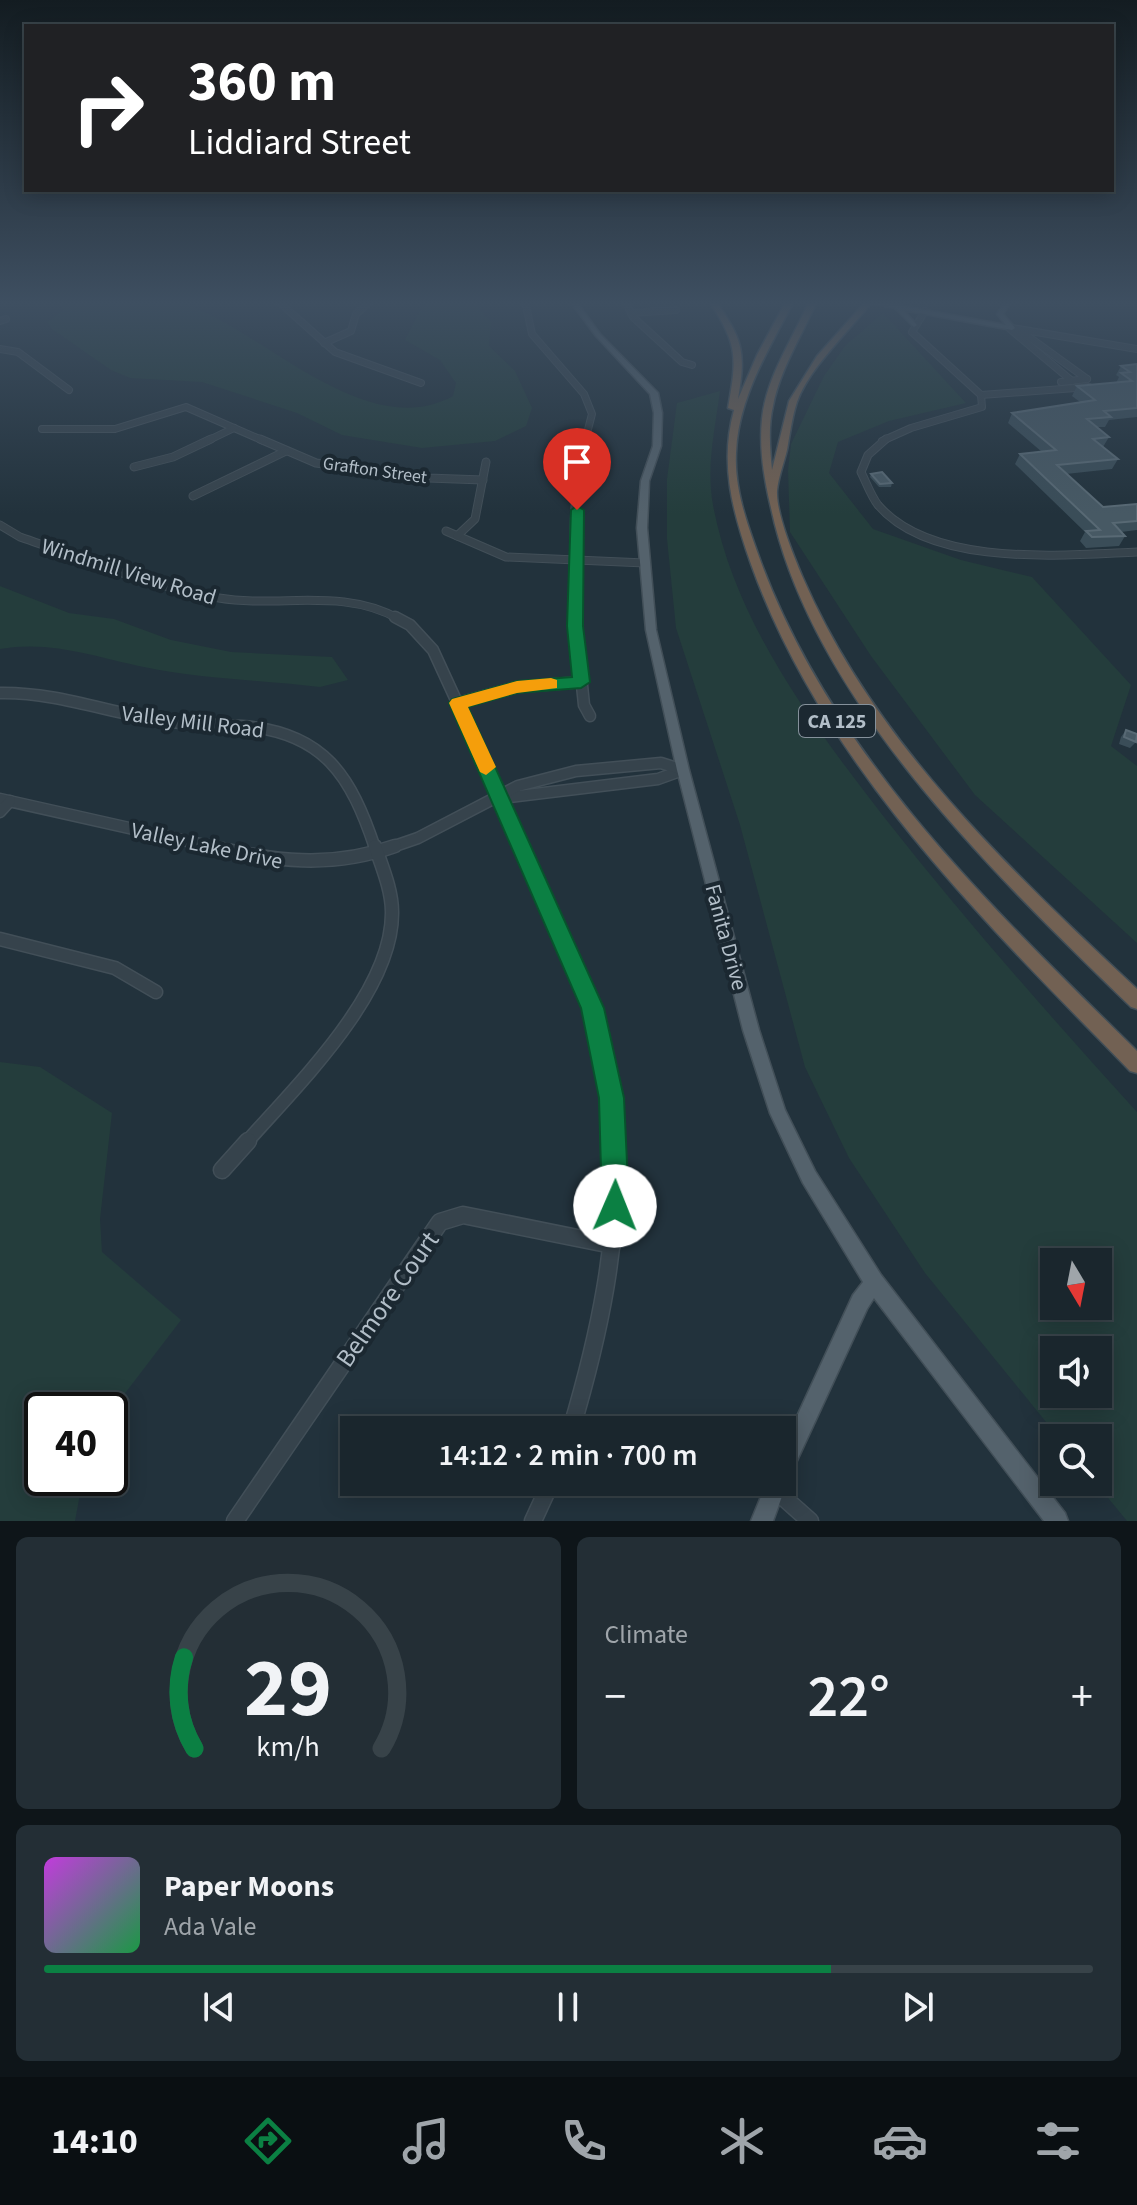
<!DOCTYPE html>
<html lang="en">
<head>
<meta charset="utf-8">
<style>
  body { margin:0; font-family:"Source Sans 3",sans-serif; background:#232e35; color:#f1f3f6; height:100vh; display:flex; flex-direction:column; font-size:30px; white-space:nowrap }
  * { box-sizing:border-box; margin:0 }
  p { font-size:26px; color:#9fa5aa }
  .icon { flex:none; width:44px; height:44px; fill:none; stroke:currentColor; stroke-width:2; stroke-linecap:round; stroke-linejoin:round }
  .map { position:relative; height:1521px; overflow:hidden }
  .details { display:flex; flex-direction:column; gap:16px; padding:16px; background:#0e1519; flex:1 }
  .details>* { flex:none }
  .guide { position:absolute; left:24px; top:24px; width:1090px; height:168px; border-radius:0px; box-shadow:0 4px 20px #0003,0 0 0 2px #384349; background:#202124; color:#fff; overflow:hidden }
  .needle { width:52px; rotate:170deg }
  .fabs { position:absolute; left:1040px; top:1248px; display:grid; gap:16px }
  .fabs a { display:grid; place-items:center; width:72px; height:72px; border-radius:0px; background:#1a262d; box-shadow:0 4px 20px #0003,0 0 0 2px #384349; font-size:40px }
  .speed { position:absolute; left:24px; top:1392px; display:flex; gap:16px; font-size:40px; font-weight:700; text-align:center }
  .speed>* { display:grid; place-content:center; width:104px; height:104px; border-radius:50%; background:#1a262d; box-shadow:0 4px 20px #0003,0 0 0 2px #384349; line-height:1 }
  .speed .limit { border:4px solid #111; border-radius:12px; background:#fff; color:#111 }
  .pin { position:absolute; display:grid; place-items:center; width:68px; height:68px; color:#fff; margin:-82px -34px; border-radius:50% 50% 50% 0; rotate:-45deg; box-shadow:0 0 8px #0007 }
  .pin .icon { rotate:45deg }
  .me { position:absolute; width:88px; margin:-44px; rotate:1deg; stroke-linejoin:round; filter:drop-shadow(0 0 6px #0008) }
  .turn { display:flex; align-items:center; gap:28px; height:168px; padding:0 32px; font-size:36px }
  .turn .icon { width:104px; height:104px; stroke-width:2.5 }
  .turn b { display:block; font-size:56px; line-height:68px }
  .big { font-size:60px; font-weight:600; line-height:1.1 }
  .details .tile { flex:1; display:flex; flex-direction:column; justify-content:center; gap:12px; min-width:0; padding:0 28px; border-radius:12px; background:#232e35 }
  .details .dial { align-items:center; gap:0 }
  .dial svg { height:208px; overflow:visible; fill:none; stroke:#384349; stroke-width:7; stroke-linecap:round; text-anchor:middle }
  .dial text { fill:#f1f3f6; stroke:none }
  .song { display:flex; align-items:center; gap:24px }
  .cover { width:96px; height:96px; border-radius:12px; background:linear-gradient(135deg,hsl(290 70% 55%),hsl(140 70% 35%)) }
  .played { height:8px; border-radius:4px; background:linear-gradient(90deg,#0b8043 75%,#384349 75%) }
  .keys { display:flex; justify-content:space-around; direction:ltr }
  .heat { display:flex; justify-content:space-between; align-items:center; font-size:44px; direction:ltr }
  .details .tiles { flex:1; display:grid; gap:16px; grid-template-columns:1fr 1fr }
  .tile:last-child { grid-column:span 2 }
  .trip { position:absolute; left:340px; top:1416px; width:456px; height:80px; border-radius:0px; background:#1a262d; box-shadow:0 4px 20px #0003,0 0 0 2px #384349; font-weight:600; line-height:80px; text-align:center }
  .tabs { display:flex; height:128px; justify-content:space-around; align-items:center; background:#0a0f12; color:#9fa5aa }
  .tabs .icon { width:56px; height:56px }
  .tabs .current { color:#0b8043 }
  .tabs b { font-size:36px; color:#f1f3f6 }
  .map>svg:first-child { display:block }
</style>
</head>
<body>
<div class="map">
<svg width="1137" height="1521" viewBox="0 0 1137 1521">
  <rect width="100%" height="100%" fill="#22323c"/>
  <g fill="#243d3c" fill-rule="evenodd">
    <path d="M57,301C85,301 158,295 180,302C260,327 365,445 453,396L456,383L440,360L405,340L425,301H478V307L491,322L489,346L515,371L532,408L526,426L495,441L422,448L342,435L297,413L202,382L130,378L111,370L52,329L47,322L64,310Z"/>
    <path d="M883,313L966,403L889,421L838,442L829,473L873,529L961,560L1032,577L1131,685L1111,746L1137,766V943L975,795L871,656L790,532L788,470L791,444L824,376L845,346Z"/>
    <path d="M720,391C715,430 706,466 713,505C735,623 813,725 884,817C964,919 1050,1016 1137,1112V1521H1127L1095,1482H1098V1438H1059L925,1273L849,1158L805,1067L740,825L676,628L667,539V479L677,403ZM1098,1262V1306H1054V1262ZM1098,1350V1394H1054V1350Z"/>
    <path d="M0,586L69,613L114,619L171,640L231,652L332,657L348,680L320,687C262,680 201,679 144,667C95,657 51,640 0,649Z"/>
    <path d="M0,1062L40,1067L112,1113L100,1219L102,1252L181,1320L110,1413V1410H42V1478H83L75,1521H0Z"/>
  </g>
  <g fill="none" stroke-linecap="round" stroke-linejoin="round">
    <g stroke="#424f58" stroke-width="8">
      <g id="minor-far4">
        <path d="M278,301L335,352L421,383"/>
        <path d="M525,301L532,334L584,394L592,414L585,441"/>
        <path d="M625,301L633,317L682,362L692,365"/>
        <path d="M631,313L676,310"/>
        <path d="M0,321L6,319"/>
        <path d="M1012,328L1137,349"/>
        <path d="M1010,329L1072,381"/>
        <path d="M1022,332L1087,379"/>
        <path d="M324,343L351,331L356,314L371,301"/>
        <path d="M0,349L18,352L69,390"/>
        <path d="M1061,382L1087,379"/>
        <path d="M981,395L1089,387"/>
        <path d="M42,429H115L186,407L264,441"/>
        <path d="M207,441L234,428"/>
        <path d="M882,441L911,428L982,407L981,395L912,332L925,311"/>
      </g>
    </g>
    <g stroke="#424f58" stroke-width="9">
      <g id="minor-far3">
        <path d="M260,439L316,463L428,478L483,480"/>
        <path d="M886,439L868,455L861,472C866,482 871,496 878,505C932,568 1063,555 1137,552"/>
        <path d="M134,467L173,457L211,439"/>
        <path d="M193,496L286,451"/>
        <path d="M0,525L20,537C85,559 150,587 219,598C279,608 343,587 399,619"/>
        <path d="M446,531L506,557L645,563"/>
        <path d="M457,536L475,519L486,462"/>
        <path d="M575,619C574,561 570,496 585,439"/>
      </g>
    </g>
    <g stroke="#424f58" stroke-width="13">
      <g id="minor-far2">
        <path d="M395,617L410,625L433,650L524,848"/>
        <path d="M575,617L584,705L590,716"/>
        <path d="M0,693C54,692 104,711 157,720C185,725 214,724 242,726C324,732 351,776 375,848"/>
        <path d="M458,703L517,687L581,682"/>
        <path d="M502,798L658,779L683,770"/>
        <path d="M0,799L218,848"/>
        <path d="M0,812L10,801"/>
        <path d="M389,848L418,838L518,786L576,771L661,763L683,770"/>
      </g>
    </g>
    <g stroke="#424f58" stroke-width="15">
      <g id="minor-far1">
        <path d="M209,846C274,861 330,869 395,846"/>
        <path d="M523,846C569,949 610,1027 615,1143"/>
        <path d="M0,939L115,968L156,992"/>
        <path d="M246,1143C296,1086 393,993 392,912C392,890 382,867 375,846"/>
      </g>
    </g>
    <g stroke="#424f58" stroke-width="19">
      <g id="minor">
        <path d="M222,1170L248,1141"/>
        <path d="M571,1430C599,1336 620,1240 615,1141"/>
        <path d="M774,1489L810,1521"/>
        <path d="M235,1521L440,1222L463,1215L612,1245"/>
        <path d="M533,1521L551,1482"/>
      </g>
    </g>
    <g stroke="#424f58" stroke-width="3">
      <g id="major">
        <path d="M570,301H576L600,334L658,393L662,413L661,446L649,481L647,528L656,630L689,770L759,1030L785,1110L815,1171L881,1275L1065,1513L1068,1521H1044L874,1298L867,1309L788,1480L773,1521H751L767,1482H782V1449L853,1295L863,1282L803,1183L770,1113L743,1030L677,770L646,630L637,528L641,481L653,446L654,413L650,394L596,336Z"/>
        <path d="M862,301H876L1006,325L997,314L1006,301H1012L1003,314L1015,328L1012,330L903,310L917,325L914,327L895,308Z"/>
      </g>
    </g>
    <g stroke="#414e57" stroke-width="3">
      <g id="highway">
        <path d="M709,301H716C743,340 746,352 738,399L757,355L786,301H794C769,349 738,398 736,453C734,491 749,529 762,565C835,759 992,908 1137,1051V1073L1130,1071C984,921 823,766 751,564C733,513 719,464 734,410L728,408C737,357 738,345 709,301Z"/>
        <path d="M809,301H817C802,336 780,369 773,406C768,427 770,449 772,470L789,401L817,356L866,301H873C850,330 809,368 797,402C792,417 790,434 787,450C784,463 778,478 777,491C776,513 794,557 803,578C874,742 1009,869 1137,989V1009L1131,1007C994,874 812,700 771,508C764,479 759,449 762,419C766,377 793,339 809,301Z"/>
      </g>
    </g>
    <use href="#minor-far4" stroke="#36434c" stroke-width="6"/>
    <use href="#minor-far3" stroke="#36434c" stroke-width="7"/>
    <use href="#minor-far2" stroke="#36434c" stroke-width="10"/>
    <use href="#minor-far1" stroke="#36434c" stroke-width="12"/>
    <use href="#minor" stroke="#36434c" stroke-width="16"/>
    <use href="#major" fill="#54626c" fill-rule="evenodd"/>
    <use href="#highway" fill="#726153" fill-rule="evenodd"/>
  </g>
  <g fill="#3a4d58">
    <path d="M1137,364V417L1109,420L1105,427H1097L1109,437L1103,447L1118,459L1112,469L1066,474L1103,507L1137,504V530L1121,532L1125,536L1119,546L1086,548L1080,541L1085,532L1015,464L1020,454L1042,452L1008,423L1012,413L1080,402L1072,396L1077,386L1116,383L1119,377L1116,375L1121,366Z"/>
    <path d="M871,474L892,483L891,487H879L870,477Z"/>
    <path d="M1126,730L1136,742L1130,748L1119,744L1121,737Z"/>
  </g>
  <g fill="#475964" stroke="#586974" stroke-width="2">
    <path d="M1137,364V408L1104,411L1111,417L1087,419L1109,437L1093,439L1118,459L1057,465L1103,507L1137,504V521L1113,523L1125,536L1092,537L1086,531L1100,530L1020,454L1056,450L1012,413L1095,400L1077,386L1132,381L1121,373L1130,372L1121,366Z"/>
    <path d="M882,472L892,483L880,484L871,474Z"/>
    <path d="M1126,730L1137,734L1136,742L1124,737Z"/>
  </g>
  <linearGradient id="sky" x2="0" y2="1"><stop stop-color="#131c21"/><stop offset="0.59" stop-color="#3e4f61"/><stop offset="1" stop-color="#3e4f61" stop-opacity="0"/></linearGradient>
  <rect width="1137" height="514" fill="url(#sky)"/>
  <path fill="#0b8043" stroke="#07532c" stroke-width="2" d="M577,506L584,510L583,626L590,682L581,688L517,693L468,707L604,1008L624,1098L629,1206L625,1215L615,1219L606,1215L602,1206L599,1098L581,1008L449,703L452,699L517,681L572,677L567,626L571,510Z"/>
  <path fill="#f59e0b" d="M551,678L557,680V688L517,693L468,707L496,767L486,775L480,772L449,703L452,699L517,681Z"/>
  <g text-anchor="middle" stroke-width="8" stroke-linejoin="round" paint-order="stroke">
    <g font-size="18" fill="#b2bec8" stroke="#1b2831">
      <text transform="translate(375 470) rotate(8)" y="6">Grafton Street</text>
    </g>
    <rect fill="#1b2831" stroke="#85919b" stroke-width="2" x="799" y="705" width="76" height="32" rx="6"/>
    <g font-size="20" font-weight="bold" fill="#b2bec8">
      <text x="837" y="728">CA 125</text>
    </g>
    <g font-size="22" fill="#b2bec8" stroke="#1b2831">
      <text transform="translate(129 571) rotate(17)" y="8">Windmill View Road</text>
      <text transform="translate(193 721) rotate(7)" y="8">Valley Mill Road</text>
      <text transform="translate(207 845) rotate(12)" y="8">Valley Lake Drive</text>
      <text transform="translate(727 937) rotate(75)" y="8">Fanita Drive</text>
    </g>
    <g font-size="26" fill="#b2bec8" stroke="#1b2831">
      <text transform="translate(387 1299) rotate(-55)" y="9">Belmore Court</text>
    </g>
  </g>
</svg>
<div class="fabs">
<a><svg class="needle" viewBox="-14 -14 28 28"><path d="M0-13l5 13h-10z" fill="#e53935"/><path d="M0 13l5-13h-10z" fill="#9fa5aa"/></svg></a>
<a><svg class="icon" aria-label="sound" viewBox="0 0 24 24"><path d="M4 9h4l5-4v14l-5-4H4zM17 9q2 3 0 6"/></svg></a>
<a><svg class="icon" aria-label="search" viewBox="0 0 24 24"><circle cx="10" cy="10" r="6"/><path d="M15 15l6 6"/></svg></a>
</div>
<div class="speed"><div class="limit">40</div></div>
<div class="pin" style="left:577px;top:510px;background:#d93025"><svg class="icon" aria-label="arrive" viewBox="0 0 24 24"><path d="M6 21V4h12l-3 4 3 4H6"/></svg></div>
<svg class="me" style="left:615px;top:1206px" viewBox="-20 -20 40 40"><circle r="19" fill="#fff"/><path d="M0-13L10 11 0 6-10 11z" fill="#0b8043"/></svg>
<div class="trip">14:12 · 2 min · 700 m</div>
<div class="guide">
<div class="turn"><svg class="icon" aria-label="right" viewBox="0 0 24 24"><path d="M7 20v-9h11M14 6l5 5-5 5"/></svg><div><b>360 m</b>Liddiard Street</div></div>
</div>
</div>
<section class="details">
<div class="tiles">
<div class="tile dial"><svg viewBox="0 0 100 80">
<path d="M14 69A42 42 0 1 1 86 69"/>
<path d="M14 69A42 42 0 0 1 10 34" stroke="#0b8043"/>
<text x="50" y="56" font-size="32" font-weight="700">29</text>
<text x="50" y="72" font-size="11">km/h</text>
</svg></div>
<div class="tile"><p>Climate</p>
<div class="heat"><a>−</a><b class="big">22°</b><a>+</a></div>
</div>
<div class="tile">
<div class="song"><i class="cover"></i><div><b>Paper Moons</b><p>Ada Vale</p></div></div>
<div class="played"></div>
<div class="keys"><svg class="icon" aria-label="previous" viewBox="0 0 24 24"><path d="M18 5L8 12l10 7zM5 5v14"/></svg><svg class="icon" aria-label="pause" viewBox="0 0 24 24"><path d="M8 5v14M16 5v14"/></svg><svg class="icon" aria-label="next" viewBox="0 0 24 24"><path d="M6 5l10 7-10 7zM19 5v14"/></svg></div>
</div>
</div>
</section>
<nav class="tabs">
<b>14:10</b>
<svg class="icon current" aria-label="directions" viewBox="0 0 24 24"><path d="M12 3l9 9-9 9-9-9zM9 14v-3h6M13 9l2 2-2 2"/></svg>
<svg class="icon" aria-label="music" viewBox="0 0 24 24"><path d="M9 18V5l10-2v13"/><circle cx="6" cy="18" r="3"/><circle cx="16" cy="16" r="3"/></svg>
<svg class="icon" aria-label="phone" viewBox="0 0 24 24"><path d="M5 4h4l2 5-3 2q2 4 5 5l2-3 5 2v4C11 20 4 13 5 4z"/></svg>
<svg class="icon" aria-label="climate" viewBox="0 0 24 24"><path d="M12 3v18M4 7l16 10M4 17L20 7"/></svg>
<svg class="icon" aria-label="car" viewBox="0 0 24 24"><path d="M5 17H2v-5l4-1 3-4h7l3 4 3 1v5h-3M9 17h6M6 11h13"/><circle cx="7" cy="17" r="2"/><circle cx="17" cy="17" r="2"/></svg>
<svg class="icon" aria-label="filters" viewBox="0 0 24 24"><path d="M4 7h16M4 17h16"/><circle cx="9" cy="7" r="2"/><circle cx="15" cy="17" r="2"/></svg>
</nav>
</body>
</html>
